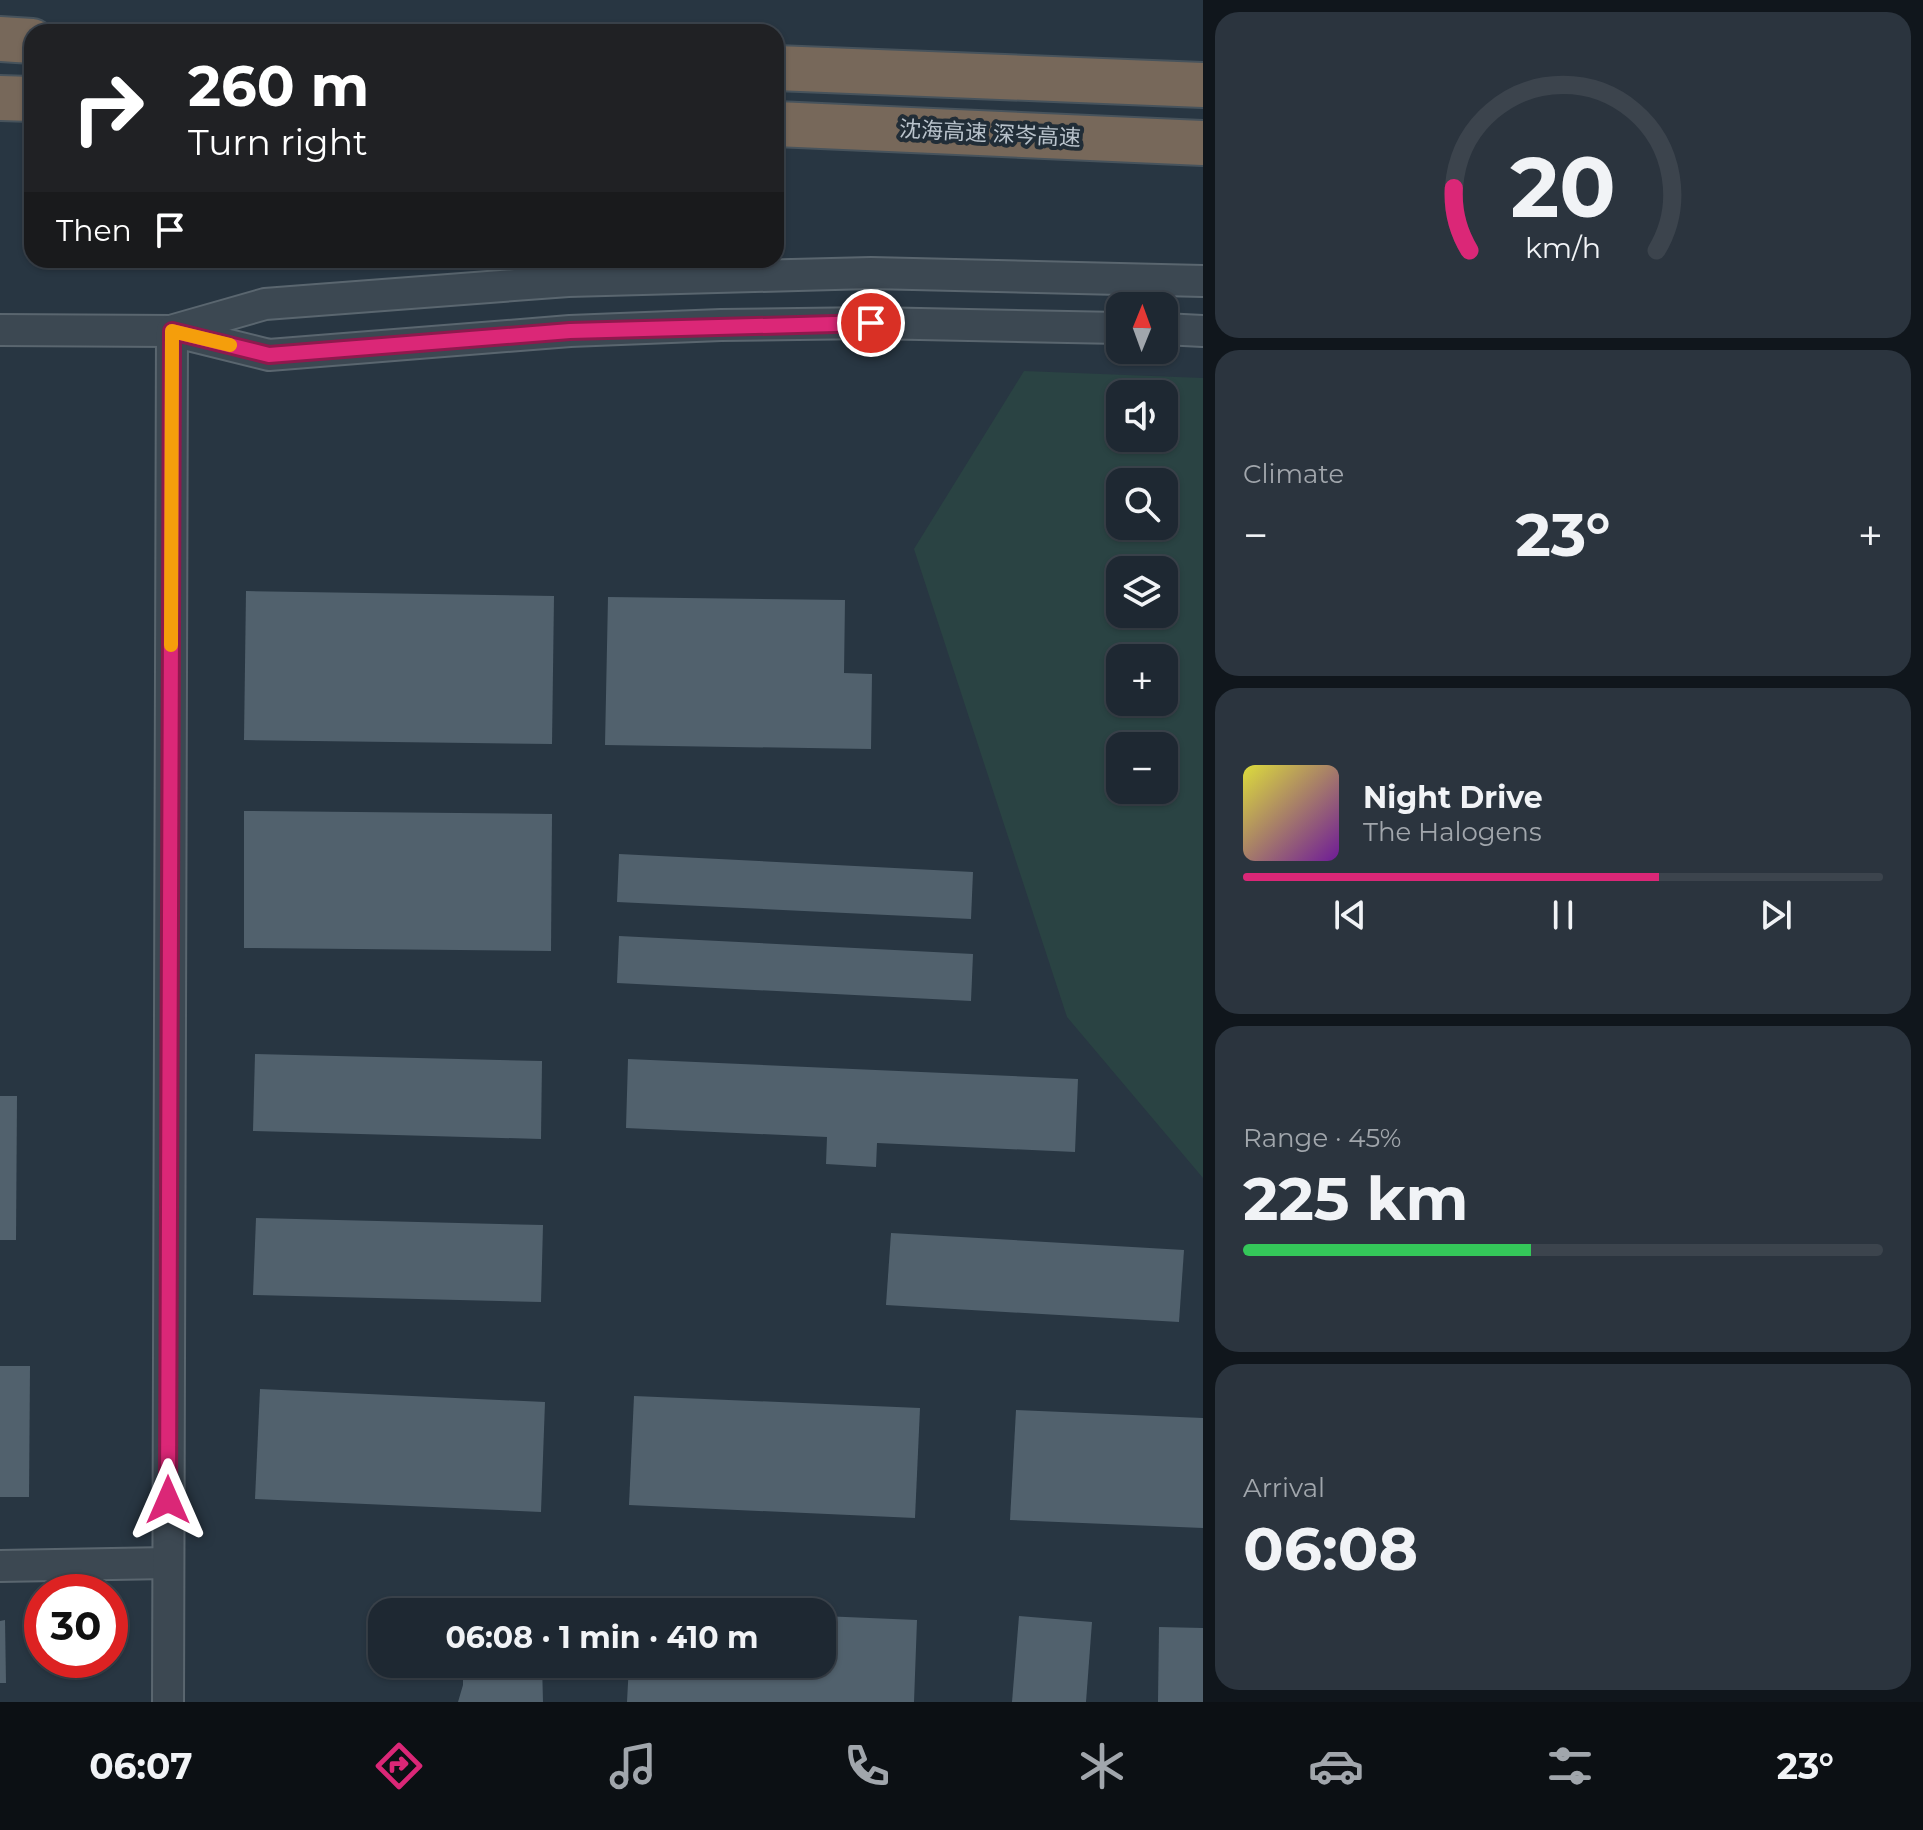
<!DOCTYPE html>
<html lang="en">
<head>
<meta charset="utf-8">
<style>
  body { margin:0; font-family:Montserrat,"Noto Sans SC",sans-serif; background:#2b343e; color:#f1f3f6; height:100vh; display:flex; flex-direction:column; font-size:30px; white-space:nowrap }
  * { box-sizing:border-box; margin:0 }
  p { font-size:26px; color:#a1a6ac }
  .icon { flex:none; width:44px; height:44px; fill:none; stroke:currentColor; stroke-width:2; stroke-linecap:round; stroke-linejoin:round }
  .map { position:relative; flex:1; overflow:hidden }
  .side { display:flex; flex-direction:column; gap:12px; padding:12px; background:#10161c; width:720px }
  .side>* { flex:none }
  .banner { position:absolute; left:24px; top:24px; width:760px; height:244px; border-radius:24px; box-shadow:0 2px 6px #0004,0 0 0 2px #3c444d; background:#202124; color:#fff; overflow:hidden }
  .needle { width:52px; rotate:1deg }
  .buttons { position:absolute; left:1106px; top:292px; display:grid; gap:16px }
  .buttons a { display:grid; place-items:center; width:72px; height:72px; border-radius:16px; background:#1e2832; box-shadow:0 2px 6px #0004,0 0 0 2px #3c444d; font-size:40px }
  .speed { position:absolute; left:24px; top:1574px; display:flex; gap:16px; font-size:40px; font-weight:700; text-align:center }
  .speed>* { display:grid; place-content:center; width:104px; height:104px; border-radius:50%; background:#1e2832; box-shadow:0 2px 6px #0004,0 0 0 2px #3c444d; line-height:1 }
  .speed .limit { border:12px solid #d22; background:#fff; color:#111 }
  .pin { position:absolute; display:grid; place-items:center; width:68px; height:68px; color:#fff; margin:-34px; border:4px solid #fff; border-radius:50%; box-shadow:0 2px 8px #0007 }
  .me { position:absolute; width:88px; margin:-44px; rotate:0deg; stroke-linejoin:round; filter:drop-shadow(0 0 6px #0008) }
  .turn { display:flex; align-items:center; gap:28px; height:168px; padding:0 32px; font-size:36px }
  .turn .icon { width:104px; height:104px; stroke-width:2.5 }
  .turn b { display:block; font-size:56px; line-height:68px }
  .then { display:flex; align-items:center; height:76px; padding:0 32px; background:#0003; gap:16px; font-size:30px }
  .big { font-size:60px; font-weight:700; line-height:1.1 }
  .side .tile { flex:1; display:flex; flex-direction:column; justify-content:center; gap:12px; min-width:0; padding:0 28px; border-radius:24px; background:#2b343e }
  .side .dial { align-items:center; gap:0 }
  .dial svg { height:208px; overflow:visible; fill:none; stroke:#3c444d; stroke-width:7; stroke-linecap:round; text-anchor:middle }
  .dial text { fill:#f1f3f6; stroke:none }
  .song { display:flex; align-items:center; gap:24px }
  .cover { width:96px; height:96px; border-radius:12px; background:linear-gradient(135deg,hsl(60 70% 55%),hsl(280 70% 35%)) }
  .played { height:8px; border-radius:4px; background:linear-gradient(90deg,#db2777 65%,#3c444d 65%) }
  .keys { display:flex; justify-content:space-around; direction:ltr }
  .heat { display:flex; justify-content:space-between; align-items:center; font-size:44px; direction:ltr }
  .charge { height:12px; border-radius:6px; background:linear-gradient(90deg,#34c759 45%,#3c444d 0) }
  .trip { position:absolute; left:368px; top:1598px; width:468px; height:80px; border-radius:24px; background:#1e2832; box-shadow:0 2px 6px #0004,0 0 0 2px #3c444d; font-weight:700; line-height:80px; text-align:center }
  .tabs { display:flex; height:128px; justify-content:space-around; align-items:center; background:#0c1014; color:#a1a6ac }
  .tabs .icon { width:56px; height:56px }
  .tabs .current { color:#db2777 }
  .tabs b { font-size:36px; color:#f1f3f6 }
  main { display:flex; flex:1; min-height:0 }
  .map>svg:first-child { display:block }
</style>
</head>
<body>
<main>
<div class="map">
<svg width="1203" height="1702" viewBox="0 0 1203 1702">
  <rect width="100%" height="100%" fill="#283642"/>
  <path fill="#2a4343" fill-rule="evenodd" d="M1024,371L1203,378V1178L1067,1017L914,549ZM1164,394V438H1120V394ZM1164,482V526H1120V482ZM1120,570H1164V614H1120ZM1120,658H1164V702H1120ZM1120,746H1164V790H1120Z"/>
  <g fill="#51616d">
    <path d="M246,591L554,596L552,744L244,740Z"/>
    <path d="M608,597L845,600L844,673L872,674L871,749L605,745Z"/>
    <path d="M244,811L552,814L551,951L244,948Z"/>
    <path d="M619,854L973,872L971,919L617,902Z"/>
    <path d="M619,936L973,954L971,1001L617,983Z"/>
    <path d="M255,1054L542,1061L541,1139L253,1131Z"/>
    <path d="M628,1059L1078,1079L1075,1152L877,1143L876,1167L826,1164L827,1137L626,1128Z"/>
    <path d="M0,1096H17L16,1240H0Z"/>
    <path d="M256,1218L543,1225L541,1302L253,1295Z"/>
    <path d="M891,1233L1184,1250L1179,1322L886,1305Z"/>
    <path d="M0,1366H30L29,1497H0Z"/>
    <path d="M260,1389L545,1402L541,1512L255,1499Z"/>
    <path d="M634,1396L920,1408L915,1518L629,1505Z"/>
    <path d="M1016,1410L1203,1418V1528L1010,1520Z"/>
    <path d="M542,1606V1612H462V1607Z"/>
    <path d="M631,1608L673,1610V1612H631Z"/>
    <path d="M822,1616L917,1620L914,1702H627L629,1664H822Z"/>
    <path d="M1019,1616L1092,1622L1086,1702H1012Z"/>
    <path d="M5,1620L6,1683H0V1621Z"/>
    <path d="M1159,1627L1203,1628V1702H1158Z"/>
    <path d="M463,1664H542L543,1702H458L463,1685Z"/>
  </g>
  <g fill="none" stroke-linecap="round" stroke-linejoin="round">
    <g stroke="#5a666f" stroke-width="34">
      <g id="minor">
        <path d="M1164,329L1203,331"/>
        <path d="M0,330L172,331L269,355L570,331L721,325L871,323L1120,328"/>
        <path d="M174,330L265,304L568,281L871,273L1203,281"/>
        <path d="M0,1566L168,1563"/>
        <path d="M168,1702L172,331"/>
      </g>
    </g>
    <g stroke="#47535c" stroke-width="48">
      <g id="highway">
        <path d="M0,39L32,41"/>
        <path d="M776,68L1203,85"/>
        <path d="M0,98L32,99"/>
        <path d="M776,124L1203,143"/>
      </g>
    </g>
    <use href="#minor" stroke="#3c4852" stroke-width="30"/>
    <use href="#highway" stroke="#77685a" stroke-width="44"/>
  </g>
  <g fill="none" stroke-linecap="round" stroke-linejoin="round">
    <g stroke="#8e194d" stroke-width="20">
      <path id="route" d="M168,1500L172,331L269,355L570,331L871,323"/>
    </g>
    <use href="#route" stroke="#db2777" stroke-width="14"/>
    <path stroke="#f59e0b" stroke-width="14" d="M171,645L172,331L230,345"/>
  </g>
  <g text-anchor="middle" stroke-width="8" stroke-linejoin="round" paint-order="stroke">
    <g font-size="22" fill="#b9c3cc" stroke="#212d37">
      <text transform="translate(990 133) rotate(3)" y="8">沈海高速 深岑高速</text>
    </g>
  </g>
</svg>
<div class="buttons">
<a><svg class="needle" viewBox="-14 -14 28 28"><path d="M0-13l5 13h-10z" fill="#e53935"/><path d="M0 13l5-13h-10z" fill="#a1a6ac"/></svg></a>
<a><svg class="icon" aria-label="sound" viewBox="0 0 24 24"><path d="M4 9h4l5-4v14l-5-4H4zM17 9q2 3 0 6"/></svg></a>
<a><svg class="icon" aria-label="search" viewBox="0 0 24 24"><circle cx="10" cy="10" r="6"/><path d="M15 15l6 6"/></svg></a>
<a><svg class="icon" aria-label="layers" viewBox="0 0 24 24"><path d="M12 4l9 5-9 5-9-5zM3 14l9 5 9-5"/></svg></a>
<a>+</a>
<a>−</a>
</div>
<div class="speed"><div class="limit">30</div></div>
<div class="pin" style="left:871px;top:323px;background:#d93025"><svg class="icon" aria-label="arrive" viewBox="0 0 24 24"><path d="M6 21V4h12l-3 4 3 4H6"/></svg></div>
<svg class="me" style="left:168px;top:1500px" viewBox="-20 -20 40 40"><path d="M0-17L14 15 0 8-14 15z" fill="#db2777" stroke="#fff" stroke-width="4"/></svg>
<div class="trip">06:08 · 1 min · 410 m</div>
<div class="banner">
<div class="turn"><svg class="icon" aria-label="right" viewBox="0 0 24 24"><path d="M7 20v-9h11M14 6l5 5-5 5"/></svg><div><b>260 m</b>Turn right</div></div>
<div class="then">Then<svg class="icon" aria-label="arrive" viewBox="0 0 24 24"><path d="M6 21V4h12l-3 4 3 4H6"/></svg></div>
</div>
</div>
<section class="side">
<div class="tile dial"><svg viewBox="0 0 100 80">
<path d="M14 69A42 42 0 1 1 86 69"/>
<path d="M14 69A42 42 0 0 1 8 45" stroke="#db2777"/>
<text x="50" y="56" font-size="32" font-weight="700">20</text>
<text x="50" y="72" font-size="11">km/h</text>
</svg></div>
<div class="tile"><p>Climate</p>
<div class="heat"><a>−</a><b class="big">23°</b><a>+</a></div>
</div>
<div class="tile">
<div class="song"><i class="cover"></i><div><b>Night Drive</b><p>The Halogens</p></div></div>
<div class="played"></div>
<div class="keys"><svg class="icon" aria-label="previous" viewBox="0 0 24 24"><path d="M18 5L8 12l10 7zM5 5v14"/></svg><svg class="icon" aria-label="pause" viewBox="0 0 24 24"><path d="M8 5v14M16 5v14"/></svg><svg class="icon" aria-label="next" viewBox="0 0 24 24"><path d="M6 5l10 7-10 7zM19 5v14"/></svg></div>
</div>
<div class="tile"><p>Range · 45%</p><b class="big">225 km</b><div class="charge"></div></div>
<div class="tile"><p>Arrival</p><b class="big">06:08</b></div>
</section>
</main>
<nav class="tabs">
<b>06:07</b>
<svg class="icon current" aria-label="directions" viewBox="0 0 24 24"><path d="M12 3l9 9-9 9-9-9zM9 14v-3h6M13 9l2 2-2 2"/></svg>
<svg class="icon" aria-label="music" viewBox="0 0 24 24"><path d="M9 18V5l10-2v13"/><circle cx="6" cy="18" r="3"/><circle cx="16" cy="16" r="3"/></svg>
<svg class="icon" aria-label="phone" viewBox="0 0 24 24"><path d="M5 4h4l2 5-3 2q2 4 5 5l2-3 5 2v4C11 20 4 13 5 4z"/></svg>
<svg class="icon" aria-label="climate" viewBox="0 0 24 24"><path d="M12 3v18M4 7l16 10M4 17L20 7"/></svg>
<svg class="icon" aria-label="car" viewBox="0 0 24 24"><path d="M5 17H2v-5l4-1 3-4h7l3 4 3 1v5h-3M9 17h6M6 11h13"/><circle cx="7" cy="17" r="2"/><circle cx="17" cy="17" r="2"/></svg>
<svg class="icon" aria-label="filters" viewBox="0 0 24 24"><path d="M4 7h16M4 17h16"/><circle cx="9" cy="7" r="2"/><circle cx="15" cy="17" r="2"/></svg>
<b>23°</b>
</nav>
</body>
</html>
